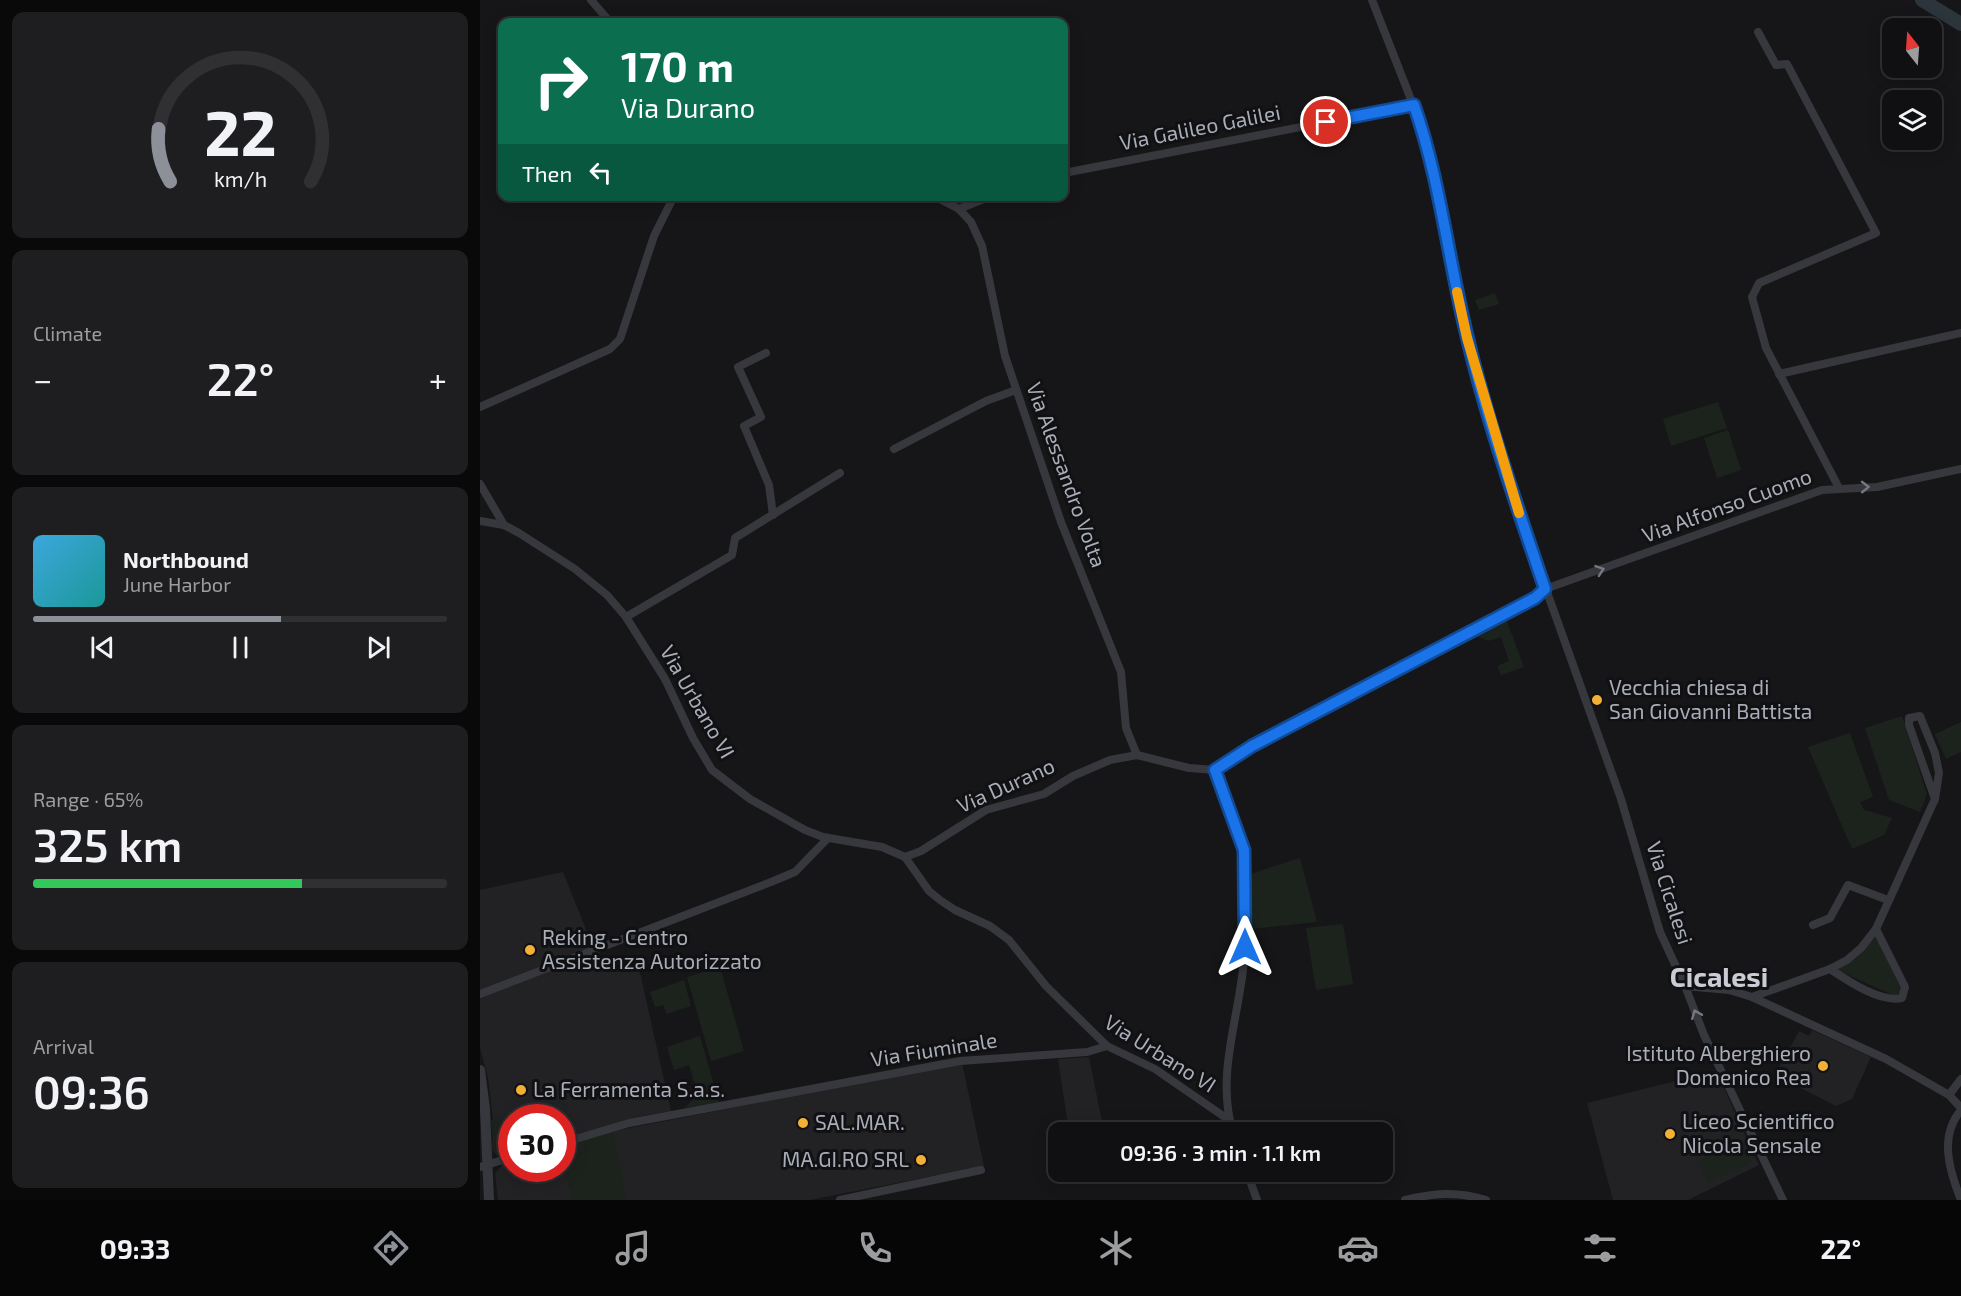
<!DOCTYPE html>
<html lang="en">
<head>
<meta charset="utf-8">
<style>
  body { margin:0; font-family:"Exo 2",sans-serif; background:#1e1e20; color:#f1f3f6; height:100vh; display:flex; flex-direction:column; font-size:22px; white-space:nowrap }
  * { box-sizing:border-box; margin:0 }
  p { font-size:20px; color:#9c9d9f }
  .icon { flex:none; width:33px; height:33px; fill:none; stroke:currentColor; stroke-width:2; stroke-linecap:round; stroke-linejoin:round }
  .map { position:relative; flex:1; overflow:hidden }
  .sheet { display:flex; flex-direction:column; gap:12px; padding:12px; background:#09090a; width:480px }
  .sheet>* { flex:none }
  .guide { position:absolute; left:18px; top:18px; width:570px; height:183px; border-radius:12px; box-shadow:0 3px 15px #0003,0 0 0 2px #303032; background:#0b6e4f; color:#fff; overflow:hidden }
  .needle { width:39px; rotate:343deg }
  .fabs { position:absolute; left:1402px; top:18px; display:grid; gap:12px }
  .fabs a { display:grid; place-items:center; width:60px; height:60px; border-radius:12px; background:#101012; box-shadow:0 3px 15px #0003,0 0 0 2px #303032; font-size:30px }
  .speed { position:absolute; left:18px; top:1104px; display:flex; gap:12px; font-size:30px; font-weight:700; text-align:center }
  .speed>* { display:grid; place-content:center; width:78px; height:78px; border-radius:50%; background:#101012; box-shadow:0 3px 15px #0003,0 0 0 2px #303032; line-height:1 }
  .speed .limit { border:9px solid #d22; background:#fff; color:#111 }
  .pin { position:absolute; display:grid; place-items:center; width:51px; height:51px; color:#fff; margin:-26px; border:3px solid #fff; border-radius:50%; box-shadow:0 2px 6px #0007 }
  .me { position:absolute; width:66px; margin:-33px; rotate:0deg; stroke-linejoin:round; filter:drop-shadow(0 0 4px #0008) }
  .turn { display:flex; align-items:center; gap:21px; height:126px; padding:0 24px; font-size:27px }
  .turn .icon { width:78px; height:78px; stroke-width:2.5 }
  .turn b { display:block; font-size:42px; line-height:51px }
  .then { display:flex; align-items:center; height:57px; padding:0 24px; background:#0003; gap:12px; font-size:22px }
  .big { font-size:45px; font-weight:600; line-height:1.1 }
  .sheet .card { flex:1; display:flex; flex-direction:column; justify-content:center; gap:9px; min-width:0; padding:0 21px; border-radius:12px; background:#1e1e20 }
  .sheet .dial { align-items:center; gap:0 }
  .dial svg { height:156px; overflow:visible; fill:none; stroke:#303032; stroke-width:7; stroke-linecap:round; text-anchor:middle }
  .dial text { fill:#f1f3f6; stroke:none }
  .song { display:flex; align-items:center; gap:18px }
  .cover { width:72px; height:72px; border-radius:9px; background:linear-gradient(135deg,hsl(200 70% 55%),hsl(180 70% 35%)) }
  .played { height:6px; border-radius:3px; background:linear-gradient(90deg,#8c9099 60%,#303032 60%) }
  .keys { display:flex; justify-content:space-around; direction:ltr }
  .heat { display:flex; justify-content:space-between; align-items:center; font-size:33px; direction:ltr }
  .charge { height:9px; border-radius:4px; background:linear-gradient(90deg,#34c759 65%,#303032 0) }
  .trip { position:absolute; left:568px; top:1122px; width:345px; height:60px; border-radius:12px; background:#101012; box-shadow:0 3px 15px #0003,0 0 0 2px #303032; font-weight:600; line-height:60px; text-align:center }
  .dock { display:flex; height:96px; justify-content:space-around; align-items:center; background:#060607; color:#9c9d9f }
  .dock .icon { width:42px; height:42px }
  .dock .selected { color:#8c9099 }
  .dock b { font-size:27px; color:#f1f3f6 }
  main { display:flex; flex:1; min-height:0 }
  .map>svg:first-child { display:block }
</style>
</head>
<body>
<main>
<section class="sheet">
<div class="card dial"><svg viewBox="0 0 100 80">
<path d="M14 69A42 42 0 1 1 86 69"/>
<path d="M14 69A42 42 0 0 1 8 42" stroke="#8c9099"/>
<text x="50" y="56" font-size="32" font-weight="700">22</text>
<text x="50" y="72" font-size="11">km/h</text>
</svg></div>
<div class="card"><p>Climate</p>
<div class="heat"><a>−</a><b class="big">22°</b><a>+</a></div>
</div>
<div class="card">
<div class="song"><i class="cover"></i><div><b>Northbound</b><p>June Harbor</p></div></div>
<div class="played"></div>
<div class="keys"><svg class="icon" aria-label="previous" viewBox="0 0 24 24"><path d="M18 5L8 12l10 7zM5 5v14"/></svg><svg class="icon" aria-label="pause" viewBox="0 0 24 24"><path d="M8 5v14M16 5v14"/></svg><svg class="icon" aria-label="next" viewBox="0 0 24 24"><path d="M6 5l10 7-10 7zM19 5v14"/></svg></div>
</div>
<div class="card"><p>Range · 65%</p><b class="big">325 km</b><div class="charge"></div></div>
<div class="card"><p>Arrival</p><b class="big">09:36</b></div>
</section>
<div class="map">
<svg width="1481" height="1200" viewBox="0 0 1481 1200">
  <rect width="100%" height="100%" fill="#161618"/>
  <g fill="#222225">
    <path d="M83,872L121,967L157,959L191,1111L156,1117L83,1139L82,1118H32L17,1155L12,1150L13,1120L8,1078L0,1048V890Z"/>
    <path d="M1332,1030L1391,1057L1372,1099L1356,1106L1295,1075L1319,1031L1329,1036Z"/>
    <path d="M609,1057L624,1132H589L578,1059Z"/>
    <path d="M482,1063L504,1166L330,1200H18L15,1173L27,1160L31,1158L32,1168H82L83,1147L134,1131Z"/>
    <path d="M1236,1071L1279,1165L1208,1200H1133L1107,1103Z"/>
  </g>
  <g fill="#1c231d">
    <path d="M1015,293L1019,304L999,310L995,300Z"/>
    <path d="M1238,402L1247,428L1191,446L1183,419Z"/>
    <path d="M1248,430L1261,470L1237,478L1224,438Z"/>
    <path d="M1026,619L1044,667L1021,675L1017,666L1029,661L1021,637L1008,641L992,634Z"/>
    <path d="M1422,716L1447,794L1440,812L1409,800L1385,728Z"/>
    <path d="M1481,722V752L1466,759L1455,734Z"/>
    <path d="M1370,733L1393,797L1380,802L1384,810L1412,818L1404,835L1372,849L1328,747Z"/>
    <path d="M820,858L837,922L772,929L770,874Z"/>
    <path d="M863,924L873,984L836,990L826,928Z"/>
    <path d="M1396,936L1422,991L1415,996L1357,970L1377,957Z"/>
    <path d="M240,967L264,1051L231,1061L207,977Z"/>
    <path d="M204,980L211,1006L187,1014L183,1005L175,1007L170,992Z"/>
    <path d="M220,1036L239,1103L204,1108L218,1095L209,1065L194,1070L187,1047Z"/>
    <path d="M48,1112L49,1117L32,1118L31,1155L17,1156L11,1146L16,1136L12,1134L11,1120Z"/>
    <path d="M133,1130L147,1200H92L83,1161L82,1145L95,1141L99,1153L104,1151L103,1139Z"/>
    <path d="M1262,1140L1272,1162L1228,1183L1218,1161Z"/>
  </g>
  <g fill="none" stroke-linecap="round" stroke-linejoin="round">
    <path stroke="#2c353c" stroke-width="14" d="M1442,0L1481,24"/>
    <g stroke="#37383d" stroke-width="8">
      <path d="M111,0L130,22"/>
      <path d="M892,0L943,130L953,167L987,338L1037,508L1141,799L1180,932L1205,986L1249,990L1272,997L1406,1059L1469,1095L1481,1108"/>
      <path d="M1278,32L1296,65L1307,64L1396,233L1279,283L1272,297L1286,348L1359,488"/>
      <path d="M584,173L934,105"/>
      <path d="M454,196L479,209L511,196"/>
      <path d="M479,209L491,222L502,246L525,356L581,522L641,672L646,728L657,755"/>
      <path d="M286,353L258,367L281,417L264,426L289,485L293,515"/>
      <path d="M1299,374L1481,333"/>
      <path d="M0,407L130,349L140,339L174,236L194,196"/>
      <path d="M414,449L506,401L536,390"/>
      <path d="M0,484L24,525"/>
      <path d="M0,521L24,525L39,533L95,569L127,595L146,617L185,679L213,738L232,770L270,799L325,830L343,837L402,847L425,857L449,891L460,900L475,910L510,926L529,940L566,986L627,1046L675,1069L749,1120"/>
      <path d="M146,617L252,555L255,538L360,473"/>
      <path d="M735,770C741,794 755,814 761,838C771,871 767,913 765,947C763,1008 734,1072 753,1132"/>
      <path d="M425,857L441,851L506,810L564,794L593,776L630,760L657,755L709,768L735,770L772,746L1055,599L1065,589L1342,490L1397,487L1481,469"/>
      <path d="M1333,925L1350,918L1368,885L1408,900"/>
      <path d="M1350,969C1368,981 1400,1003 1422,998L1425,987L1396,929"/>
      <path d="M1205,986L1224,1035L1303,1200"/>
      <path d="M0,994L291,882L315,872L348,838"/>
      <path d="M1272,997L1350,969L1367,960L1381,948L1396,929L1455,799L1459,773L1455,753L1440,716L1429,718V725L1455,799"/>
      <path d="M1469,1095L1481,1079"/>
      <path d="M82,1143L149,1123L480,1061L607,1052L627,1046"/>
      <path d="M0,1167L32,1157"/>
      <path d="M767,1172L777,1200"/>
      <path d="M360,1200L501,1170"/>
      <path d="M925,1200C954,1193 977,1191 1006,1200"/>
      <path d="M1481,1200C1469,1170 1459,1136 1481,1110"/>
    </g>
    <path stroke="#37383d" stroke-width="10" d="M0,1070L5,1109L9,1200"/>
  </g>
  <defs><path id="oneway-chevron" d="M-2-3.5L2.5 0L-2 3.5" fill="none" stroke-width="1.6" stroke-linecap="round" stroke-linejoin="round" transform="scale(1.5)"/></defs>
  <g stroke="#757881">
    <use href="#oneway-chevron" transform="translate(1385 487) rotate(-1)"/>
    <use href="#oneway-chevron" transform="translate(1120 570) rotate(-19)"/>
    <use href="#oneway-chevron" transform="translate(1216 1014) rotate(-112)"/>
  </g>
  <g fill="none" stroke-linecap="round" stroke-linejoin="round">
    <g stroke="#114b97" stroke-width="15">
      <path id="route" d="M765,947L764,850L735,770L772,746L1055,598L1065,589C1037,506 1007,421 987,336C968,259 960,179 934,105L846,122"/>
    </g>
    <use href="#route" stroke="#1a73e8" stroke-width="10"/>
    <path stroke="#f59e0b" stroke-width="10" d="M977,292L987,338L1039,513"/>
  </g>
  <g fill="#f2b134" stroke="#111113" stroke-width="2">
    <circle cx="1117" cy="700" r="6"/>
    <circle cx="50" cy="950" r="6"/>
    <circle cx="1343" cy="1066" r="6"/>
    <circle cx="41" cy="1090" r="6"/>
    <circle cx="323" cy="1123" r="6"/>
    <circle cx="1190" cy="1134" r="6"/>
    <circle cx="441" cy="1160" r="6"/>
  </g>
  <g text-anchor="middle" stroke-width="6" stroke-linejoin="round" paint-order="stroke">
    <g font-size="21" fill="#a8adb8" stroke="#111113">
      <text transform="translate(720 128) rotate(-11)" y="7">Via Galileo Galilei</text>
      <text transform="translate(586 475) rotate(70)" y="7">Via Alessandro Volta</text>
      <text transform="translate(1247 506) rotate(-20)" y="7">Via Alfonso Cuomo</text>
      <text transform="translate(217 702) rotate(60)" y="7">Via Urbano VI</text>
      <text transform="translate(526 786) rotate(-24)" y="7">Via Durano</text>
      <text transform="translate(1189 893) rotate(72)" y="7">Via Cicalesi</text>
      <text transform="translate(454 1050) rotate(-9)" y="7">Via Fiuminale</text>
      <text transform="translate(680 1054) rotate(32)" y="7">Via Urbano VI</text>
    </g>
    <g font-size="21" fill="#a8adb8" stroke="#111113" text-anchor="start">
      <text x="1129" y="695">Vecchia chiesa di<tspan x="1129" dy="24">San Giovanni Battista</tspan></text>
      <text x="62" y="945">Reking - Centro<tspan x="62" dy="24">Assistenza Autorizzato</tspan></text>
      <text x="1331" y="1061" text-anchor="end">Istituto Alberghiero<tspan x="1331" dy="24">Domenico Rea</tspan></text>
      <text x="53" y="1097">La Ferramenta S.a.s.</text>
      <text x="1202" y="1129">Liceo Scientifico<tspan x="1202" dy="24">Nicola Sensale</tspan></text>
      <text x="335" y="1130">SAL.MAR.</text>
      <text x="429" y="1167" text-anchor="end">MA.GI.RO SRL</text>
    </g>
    <g font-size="27" font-weight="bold" fill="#c9ccd4" stroke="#111113">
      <text x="1239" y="987">Cicalesi</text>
    </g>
  </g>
</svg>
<div class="fabs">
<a><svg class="needle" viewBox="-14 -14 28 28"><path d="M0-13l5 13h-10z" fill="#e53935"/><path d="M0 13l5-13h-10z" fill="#9c9d9f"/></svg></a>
<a><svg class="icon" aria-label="layers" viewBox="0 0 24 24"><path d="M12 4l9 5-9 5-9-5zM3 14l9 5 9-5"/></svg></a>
</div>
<div class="speed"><div class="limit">30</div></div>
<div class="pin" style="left:846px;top:122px;background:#d93025"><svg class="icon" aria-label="arrive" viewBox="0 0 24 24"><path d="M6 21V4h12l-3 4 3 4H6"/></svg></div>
<svg class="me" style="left:765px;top:947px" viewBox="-20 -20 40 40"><path d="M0-17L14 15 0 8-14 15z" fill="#1a73e8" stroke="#fff" stroke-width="4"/></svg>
<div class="trip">09:36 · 3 min · 1.1 km</div>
<div class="guide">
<div class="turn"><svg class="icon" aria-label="right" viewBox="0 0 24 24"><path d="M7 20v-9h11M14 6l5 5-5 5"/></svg><div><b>170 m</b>Via Durano</div></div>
<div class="then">Then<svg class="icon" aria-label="left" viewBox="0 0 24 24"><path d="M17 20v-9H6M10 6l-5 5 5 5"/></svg></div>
</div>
</div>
</main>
<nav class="dock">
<b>09:33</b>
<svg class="icon selected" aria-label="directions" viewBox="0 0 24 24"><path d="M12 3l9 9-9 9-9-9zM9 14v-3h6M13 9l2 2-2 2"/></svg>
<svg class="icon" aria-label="music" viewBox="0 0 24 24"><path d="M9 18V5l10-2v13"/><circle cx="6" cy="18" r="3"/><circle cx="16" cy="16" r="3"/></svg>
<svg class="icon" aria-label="phone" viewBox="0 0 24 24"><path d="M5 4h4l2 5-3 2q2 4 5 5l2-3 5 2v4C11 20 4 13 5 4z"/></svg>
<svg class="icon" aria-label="climate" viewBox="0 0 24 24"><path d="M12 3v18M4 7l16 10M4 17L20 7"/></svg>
<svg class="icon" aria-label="car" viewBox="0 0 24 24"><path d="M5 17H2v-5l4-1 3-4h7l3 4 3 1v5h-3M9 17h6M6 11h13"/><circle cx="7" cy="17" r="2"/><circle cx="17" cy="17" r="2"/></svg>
<svg class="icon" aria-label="filters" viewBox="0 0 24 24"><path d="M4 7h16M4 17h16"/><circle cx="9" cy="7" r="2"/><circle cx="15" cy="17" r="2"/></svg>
<b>22°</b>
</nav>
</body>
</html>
